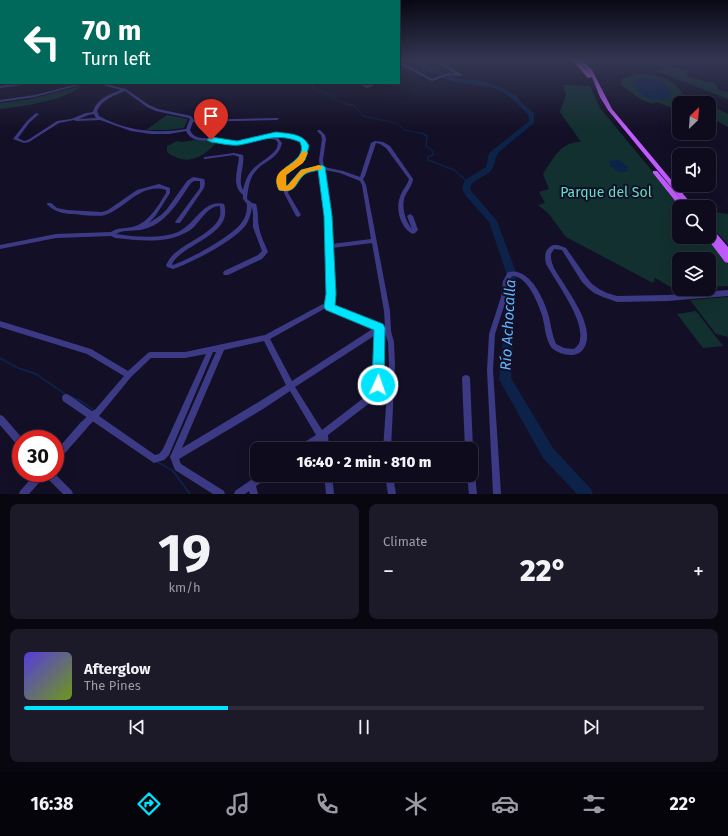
<!DOCTYPE html>
<html lang="en">
<head>
<meta charset="utf-8">
<style>
  body { margin:0; font-family:"Fira Sans",sans-serif; background:#1c1929; color:#f1f3f6; height:100vh; display:flex; flex-direction:column; font-size:15px; white-space:nowrap }
  * { box-sizing:border-box; margin:0 }
  p { font-size:13px; color:#9b9ba3 }
  .icon { flex:none; width:22px; height:22px; fill:none; stroke:currentColor; stroke-width:2; stroke-linecap:round; stroke-linejoin:round }
  .map { position:relative; height:494px; overflow:hidden }
  .details { display:flex; flex-direction:column; gap:10px; padding:10px; background:#08060f; flex:1 }
  .details>* { flex:none }
  .hud { position:absolute; left:0px; top:0px; width:400px; height:84px; box-shadow:0 4px 16px #0002,0 0 0 1px #2e2b3b; background:#00695c; color:#fff; overflow:hidden }
  .needle { width:26px; rotate:25deg }
  .buttons { position:absolute; left:672px; top:96px; display:grid; gap:8px }
  .buttons a { display:grid; place-items:center; width:44px; height:44px; border-radius:8px; background:#0e0b1c; box-shadow:0 4px 16px #0002,0 0 0 1px #2e2b3b; font-size:20px }
  .speed { position:absolute; left:12px; top:430px; display:flex; gap:8px; font-size:20px; font-weight:700; text-align:center }
  .speed>* { display:grid; place-content:center; width:52px; height:52px; border-radius:50%; background:#0e0b1c; box-shadow:0 4px 16px #0002,0 0 0 1px #2e2b3b; line-height:1 }
  .speed .limit { border:6px solid #d22; background:#fff; color:#111 }
  .pin { position:absolute; display:grid; place-items:center; width:34px; height:34px; color:#fff; margin:-41px -17px; border-radius:50% 50% 50% 0; rotate:-45deg; box-shadow:0 0 4px #0007 }
  .pin .icon { rotate:45deg }
  .me { position:absolute; width:44px; margin:-22px; rotate:3deg; stroke-linejoin:round; filter:drop-shadow(0 0 3px #0008) }
  .turn { display:flex; align-items:center; gap:14px; height:84px; padding:0 16px; font-size:18px }
  .turn .icon { width:52px; height:52px; stroke-width:2.5 }
  .turn b { display:block; font-size:28px; line-height:34px }
  .big { font-size:30px; font-weight:800; line-height:1.1 }
  .details .card { flex:1; display:flex; flex-direction:column; justify-content:center; gap:6px; min-width:0; padding:0 14px; border-radius:8px; background:#1c1929 }
  .details .dial { align-items:center; gap:0 }
  .dial b { font-size:52px; line-height:1 }
  .song { display:flex; align-items:center; gap:12px }
  .cover { width:48px; height:48px; border-radius:6px; background:linear-gradient(135deg,hsl(250 70% 55%),hsl(80 70% 35%)) }
  .played { height:4px; border-radius:2px; background:linear-gradient(90deg,#00e5ff 30%,#2e2b3b 30%) }
  .keys { display:flex; justify-content:space-around; direction:ltr }
  .heat { display:flex; justify-content:space-between; align-items:center; font-size:22px; direction:ltr }
  .details .tiles { flex:1; display:grid; gap:10px; grid-template-columns:1fr 1fr }
  .card:last-child { grid-column:span 2 }
  .trip { position:absolute; left:250px; top:442px; width:228px; height:40px; border-radius:8px; background:#0e0b1c; box-shadow:0 4px 16px #0002,0 0 0 1px #2e2b3b; font-weight:800; line-height:40px; text-align:center }
  .tab-bar { display:flex; height:64px; justify-content:space-around; align-items:center; background:#06040b; color:#9b9ba3 }
  .tab-bar .icon { width:28px; height:28px }
  .tab-bar .current { color:#00e5ff }
  .tab-bar b { font-size:18px; color:#f1f3f6 }
  .map>svg:first-child { display:block }
</style>
</head>
<body>
<div class="map">
<svg width="728" height="494" viewBox="0 0 728 494">
  <rect width="100%" height="100%" fill="#130f26"/>
  <g fill="#12302f">
    <path d="M667,66L688,71L686,76L707,82H714L719,90L728,92V99L656,71L662,70Z"/>
    <path d="M637,74C652,73 676,78 682,94L706,103H679V110C670,108 664,104 656,102L653,104C638,100 633,93 621,85L622,79Z"/>
    <path d="M563,85L590,86L600,108L682,207H679V237H707L728,264V286L709,287V259H679L680,289H674L655,278L653,283L566,237L548,213L538,205L545,203L539,192L549,189L543,174C553,159 561,141 581,142L560,112L566,95Z"/>
    <path d="M81,86C68,100 19,107 0,109V103L31,99Z"/>
    <path d="M709,104L728,114V127L719,122L709,121Z"/>
    <path d="M167,115L188,119L184,128L168,130H146Z"/>
    <path d="M195,140L217,142C203,158 186,167 167,152V146L177,141L182,142Z"/>
    <path d="M709,211L728,214V245L709,223Z"/>
    <path d="M728,297V337L716,334L690,300Z"/>
    <path d="M696,311L723,346L703,348L677,314Z"/>
  </g>
  <g fill="#0c2248">
    <path d="M645,77C658,78 674,83 669,99C654,102 640,99 634,83L635,81Z"/>
    <path d="M619,160L628,167L627,172H619L609,165L610,164L609,161Z"/>
  </g>
  <g fill="none" stroke-linecap="round" stroke-linejoin="round">
    <path stroke="#0c2248" stroke-width="1" d="M312,83L313,89L328,94L340,102L355,106L363,116L396,123L405,130L424,134"/>
    <path stroke="#0c2248" stroke-width="1.5" d="M421,133L427,136L426,146L433,151V155L428,157V160L454,170L468,182"/>
    <g stroke="#0c2248" stroke-width="2">
      <path d="M0,358L18,368L36,374L68,396L81,401L92,409L90,412"/>
      <path d="M156,461L173,471L190,494"/>
    </g>
    <path fill="#0c2248" fill-rule="evenodd" d="M413,60H419L426,66L460,79L482,81L503,88L517,96L522,103L534,113V123L499,152C494,157 496,166 490,172C483,178 473,179 470,188L472,192L497,221L516,272L514,329L511,378L553,448L591,489L593,494H577L543,458L501,383L499,379L504,329L506,272L489,222L465,195L462,188L465,180L486,167L489,153L529,121L528,114C518,105 511,96 499,90C486,85 473,85 460,83C448,81 421,69 413,60Z"/>
    <g fill="#3d3a85" fill-rule="evenodd">
      <path d="M432,60H436L463,75L461,76L449,75L432,81L407,68L399,65V63L409,66L432,79L449,73L456,74Z"/>
      <path d="M446,60L461,61L466,60L461,63Z"/>
      <rect x="0" y="79" width="1" height="2"/>
      <path d="M22,83H32L30,84L0,88V86Z"/>
      <path d="M81,83H87L35,97L0,102V100L35,95Z"/>
      <path d="M95,83H101L126,89L149,105L158,109L191,116L194,120L278,118L279,119L277,120L193,122L190,130C194,140 205,138 214,138C222,139 228,142 236,142C260,140 287,123 307,143C307,149 307,154 303,159C295,170 280,169 284,186C293,185 293,176 300,171C306,168 313,167 320,167L319,160L322,139L321,135L317,131L318,130H320L325,135L326,139L323,160L324,167L343,171L360,177L371,143L375,141L383,142L390,146L413,179C412,186 408,190 405,196C401,206 405,221 412,229L407,216L410,214L413,216L418,230L415,233L413,234C401,229 395,209 400,197C402,190 407,186 409,179L386,148L380,144L376,143L365,176L363,179L366,185L390,311L391,331L394,342L395,365L391,449H383L389,365L388,342L385,333L383,332L382,366L381,392L380,395L328,435L329,449H321V441L308,449H297L298,446L316,435L290,391L263,409L179,459L181,464L224,491L225,494H213L175,470L170,457L216,352H213L169,455L164,460L154,463L63,401L62,398L63,395L66,394L69,395L93,412L124,376L87,354L0,327V321L91,349L128,371L148,353L150,352H185L265,335L321,305L326,303L328,294L325,216L320,170C296,169 304,181 289,189L288,193L301,215L298,217L296,216L284,193V190L280,189C273,169 292,169 300,156C303,152 303,148 303,143C292,135 284,135 271,137L278,138L282,143C278,160 264,160 255,172C249,179 248,190 247,199L252,203L256,204C259,213 257,218 259,227C260,235 265,244 268,252L262,259L228,275H224L223,273L224,271L258,255L262,251L253,227V213L252,207C251,214 249,220 246,225C234,241 191,263 173,269L167,267L166,265C168,262 169,259 171,257C183,243 214,234 220,216C221,213 220,210 220,206C208,206 201,220 194,227C191,230 187,232 183,234C162,244 137,240 115,238L111,236L56,238L0,249V245L56,234L111,232C118,227 124,229 132,227C148,224 158,206 166,193V190C141,182 126,208 105,215C99,217 82,215 74,214C64,214 54,212 47,204V203H51L57,208L67,210L102,212L108,210L137,190L159,184L170,188V193L156,215L149,223L161,215L167,209L187,181L193,177L204,179L205,183L204,188L180,223H176L175,222L200,188V181H194L191,183C178,202 165,226 140,230C132,231 122,230 116,234C134,237 161,239 178,232C195,225 203,199 224,204C234,235 183,243 172,264L173,265C190,259 233,236 242,222C246,217 247,211 247,204L243,199V195C231,185 238,170 239,157L234,155L205,159L203,158L205,157L234,153L243,155C245,167 237,179 243,190C249,165 258,167 274,152L277,148L278,143L276,140C272,139 267,138 263,139C254,140 245,144 236,144C229,145 223,142 217,141C206,140 192,144 186,131L169,134H151L131,131L100,120L76,121L74,120L59,123L29,142L24,143L13,139L27,121L36,113L39,114L29,123L18,138L24,141L28,140L57,121L71,119L86,113L93,112C96,99 110,94 121,90ZM125,91L147,107L156,111L189,118L190,119L186,129C156,134 126,131 99,116L97,111C102,99 114,96 125,91ZM94,114L96,118L79,119L88,115ZM325,170L340,173L360,181L362,185L371,239L332,244L331,216ZM372,243L384,311L385,327L332,305L334,294L332,248ZM324,309H327L374,328L292,381L270,339ZM377,334L376,366L374,390L322,430L295,387ZM264,341L286,385L257,403L182,448L224,350ZM206,354L163,449L159,454L155,455L99,416L131,377L151,358H185Z"/>
      <path d="M358,83H363L367,86L374,83H379L367,88Z"/>
      <path d="M553,245H558L566,248L587,278L592,284L599,289L607,293L617,296L668,295L728,290V296L668,301L617,302L603,297L594,293L588,288L582,282L562,250L554,249L551,254C550,265 558,274 564,284C574,300 595,330 584,348C581,353 576,355 571,355C565,355 555,352 551,347C545,338 545,325 542,315C538,303 527,275 512,276L509,281L507,297L495,334L493,370L501,494H493L487,370L489,334L501,297L503,281L508,272C530,267 544,299 549,317C551,326 552,335 556,344L564,348L574,349C577,346 580,344 580,339C584,319 556,282 546,264C544,255 545,249 553,245Z"/>
      <path d="M466,375L469,376L470,378L473,449L471,452V449H465L462,378L463,376Z"/>
      <path d="M0,415L3,416L23,439H21V447L18,446L0,425Z"/>
      <path d="M84,421L87,422L88,425L87,428L58,461L55,462V452L81,422Z"/>
      <path d="M471,471L474,472L475,475L477,494H469L467,475H471Z"/>
      <path d="M36,473H54L72,491L73,494H63L45,476L29,494H19L20,491Z"/>
      <path d="M258,475H269L268,478L256,486L258,494H250L249,491L245,494H234L235,491Z"/>
      <path d="M324,475H332L334,494H326Z"/>
      <path d="M385,475H393L396,494H388Z"/>
    </g>
    <g fill="#c25bff" fill-rule="evenodd">
      <path d="M572,60H577L591,75L584,66L577,60H582L592,70L612,109L694,207H687L686,206L687,207H680L653,173V171H657L682,200L608,110L600,97L592,77L588,78Z"/>
      <path d="M709,227H711L728,247V263L725,262L706,237H709V234L710,235Z"/>
    </g>
    <path stroke="#3d3a85" stroke-width="8" d="M84,425L95,414"/>
  </g>
  <linearGradient id="sky" x2="0" y2="1"><stop stop-color="#0a0815"/><stop offset="0.47" stop-color="#333752"/><stop offset="1" stop-color="#333752" stop-opacity="0"/></linearGradient>
  <rect width="728" height="129" fill="url(#sky)"/>
  <path fill="#00e5ff" stroke="#0095a6" d="M276,132C289,134 303,133 309,146L305,160L286,175V186L288,185L301,170L322,165L325,167L332,216L336,294L335,305L383,324L385,328L384,385L382,389L378,391L374,389L372,385L374,330L326,310L324,307L326,294L324,216L318,170C315,171 308,172 305,174C295,182 297,194 279,190C267,165 310,165 300,142C277,132 262,141 239,145C230,146 219,143 211,142L207,140L211,137L237,141Z"/>
  <path fill="#f59e0b" d="M304,151L308,153L303,163L286,175V186L288,185L301,170L319,165L323,168L322,169C317,170 310,171 306,173C294,180 298,195 279,190C270,171 287,169 296,160C299,158 300,154 302,152Z"/>
  <g text-anchor="middle" stroke-width="4" stroke-linejoin="round" paint-order="stroke">
    <g font-size="14" fill="#5fe0c0" stroke="#130f26">
      <text x="606" y="197">Parque del Sol</text>
    </g>
    <g font-size="15" font-style="italic" fill="#62b6ff" stroke="#130f26">
      <text transform="translate(508 325) rotate(-87)" y="5">Río Achocalla</text>
    </g>
  </g>
</svg>
<div class="buttons">
<a><svg class="needle" viewBox="-14 -14 28 28"><path d="M0-13l5 13h-10z" fill="#e53935"/><path d="M0 13l5-13h-10z" fill="#9b9ba3"/></svg></a>
<a><svg class="icon" aria-label="sound" viewBox="0 0 24 24"><path d="M4 9h4l5-4v14l-5-4H4zM17 9q2 3 0 6"/></svg></a>
<a><svg class="icon" aria-label="search" viewBox="0 0 24 24"><circle cx="10" cy="10" r="6"/><path d="M15 15l6 6"/></svg></a>
<a><svg class="icon" aria-label="layers" viewBox="0 0 24 24"><path d="M12 4l9 5-9 5-9-5zM3 14l9 5 9-5"/></svg></a>
</div>
<div class="speed"><div class="limit">30</div></div>
<div class="pin" style="left:211px;top:140px;background:#d93025"><svg class="icon" aria-label="arrive" viewBox="0 0 24 24"><path d="M6 21V4h12l-3 4 3 4H6"/></svg></div>
<svg class="me" style="left:378px;top:385px" viewBox="-20 -20 40 40"><circle r="17" fill="#00e5ff" stroke="#fff" stroke-width="3"/><path d="M0-11L8 9 0 5-8 9z" fill="#fff"/></svg>
<div class="trip">16:40 · 2 min · 810 m</div>
<div class="hud">
<div class="turn"><svg class="icon" aria-label="left" viewBox="0 0 24 24"><path d="M17 20v-9H6M10 6l-5 5 5 5"/></svg><div><b>70 m</b>Turn left</div></div>
</div>
</div>
<section class="details">
<div class="tiles">
<div class="card dial"><b>19</b><p>km/h</p></div>
<div class="card"><p>Climate</p>
<div class="heat"><a>−</a><b class="big">22°</b><a>+</a></div>
</div>
<div class="card">
<div class="song"><i class="cover"></i><div><b>Afterglow</b><p>The Pines</p></div></div>
<div class="played"></div>
<div class="keys"><svg class="icon" aria-label="previous" viewBox="0 0 24 24"><path d="M18 5L8 12l10 7zM5 5v14"/></svg><svg class="icon" aria-label="pause" viewBox="0 0 24 24"><path d="M8 5v14M16 5v14"/></svg><svg class="icon" aria-label="next" viewBox="0 0 24 24"><path d="M6 5l10 7-10 7zM19 5v14"/></svg></div>
</div>
</div>
</section>
<nav class="tab-bar">
<b>16:38</b>
<svg class="icon current" aria-label="directions" viewBox="0 0 24 24"><path d="M12 3l9 9-9 9-9-9zM9 14v-3h6M13 9l2 2-2 2"/></svg>
<svg class="icon" aria-label="music" viewBox="0 0 24 24"><path d="M9 18V5l10-2v13"/><circle cx="6" cy="18" r="3"/><circle cx="16" cy="16" r="3"/></svg>
<svg class="icon" aria-label="phone" viewBox="0 0 24 24"><path d="M5 4h4l2 5-3 2q2 4 5 5l2-3 5 2v4C11 20 4 13 5 4z"/></svg>
<svg class="icon" aria-label="climate" viewBox="0 0 24 24"><path d="M12 3v18M4 7l16 10M4 17L20 7"/></svg>
<svg class="icon" aria-label="car" viewBox="0 0 24 24"><path d="M5 17H2v-5l4-1 3-4h7l3 4 3 1v5h-3M9 17h6M6 11h13"/><circle cx="7" cy="17" r="2"/><circle cx="17" cy="17" r="2"/></svg>
<svg class="icon" aria-label="filters" viewBox="0 0 24 24"><path d="M4 7h16M4 17h16"/><circle cx="9" cy="7" r="2"/><circle cx="15" cy="17" r="2"/></svg>
<b>22°</b>
</nav>
</body>
</html>
